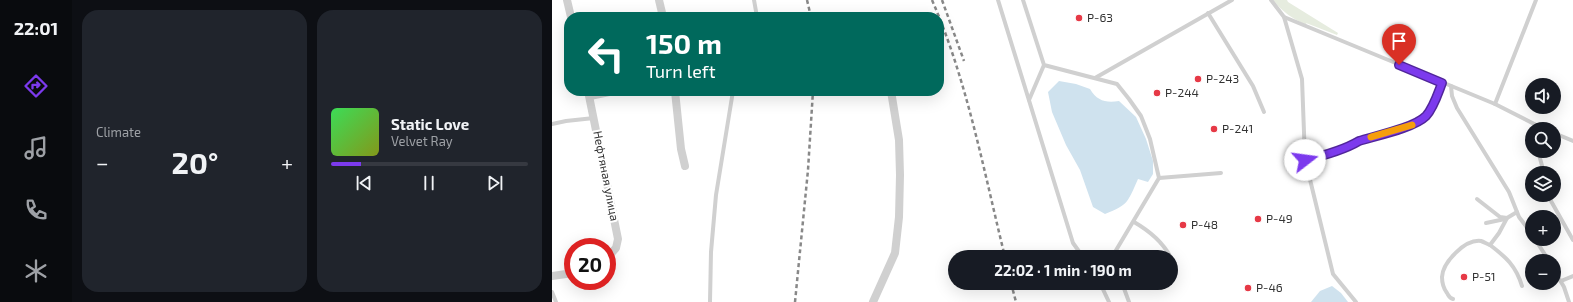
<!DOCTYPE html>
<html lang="en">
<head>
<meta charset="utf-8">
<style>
  body { margin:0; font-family:"Exo 2",sans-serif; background:#20242c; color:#f1f3f6; height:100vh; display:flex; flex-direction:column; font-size:15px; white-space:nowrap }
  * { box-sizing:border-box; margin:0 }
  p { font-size:13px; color:#9ea1a6 }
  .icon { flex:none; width:22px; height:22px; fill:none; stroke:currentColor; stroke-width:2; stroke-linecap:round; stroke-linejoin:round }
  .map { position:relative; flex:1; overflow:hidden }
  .panel { display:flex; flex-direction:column; gap:10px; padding:10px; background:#0d0f14; width:480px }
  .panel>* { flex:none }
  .top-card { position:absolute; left:12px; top:12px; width:380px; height:84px; border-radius:16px; box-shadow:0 4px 16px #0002; background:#00695c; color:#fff; overflow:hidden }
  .controls { position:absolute; left:973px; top:78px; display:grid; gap:8px }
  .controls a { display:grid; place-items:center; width:36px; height:36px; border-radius:50%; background:#171b24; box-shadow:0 4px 16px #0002; font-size:20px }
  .speed { position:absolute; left:12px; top:238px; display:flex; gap:8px; font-size:20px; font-weight:700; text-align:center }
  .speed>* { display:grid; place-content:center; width:52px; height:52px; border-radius:50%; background:#171b24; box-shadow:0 4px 16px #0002; line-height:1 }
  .speed .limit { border:6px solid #d22; background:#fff; color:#111 }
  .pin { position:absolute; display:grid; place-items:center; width:34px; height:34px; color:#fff; margin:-41px -17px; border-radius:50% 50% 50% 0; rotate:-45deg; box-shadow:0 0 4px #0007 }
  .pin .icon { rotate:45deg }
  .me { position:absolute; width:44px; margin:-22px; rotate:75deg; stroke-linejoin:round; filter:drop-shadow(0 0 3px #0008) }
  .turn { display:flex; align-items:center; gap:14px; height:84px; padding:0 16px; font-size:18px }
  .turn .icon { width:52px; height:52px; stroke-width:2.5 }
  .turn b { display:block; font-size:28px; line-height:34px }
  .big { font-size:30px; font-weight:700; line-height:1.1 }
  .panel .widget { flex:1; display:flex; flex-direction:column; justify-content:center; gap:6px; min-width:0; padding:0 14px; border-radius:16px; background:#20242c }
  .song { display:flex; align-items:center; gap:12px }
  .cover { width:48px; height:48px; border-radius:6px; background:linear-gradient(135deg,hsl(130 70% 55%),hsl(70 70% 35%)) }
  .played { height:4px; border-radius:2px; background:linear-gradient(90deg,#7c3aed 15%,#363941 15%) }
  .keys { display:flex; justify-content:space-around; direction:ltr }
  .heat { display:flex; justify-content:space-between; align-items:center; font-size:22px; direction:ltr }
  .panel .tiles { flex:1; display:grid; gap:10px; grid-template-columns:repeat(2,1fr) }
  .trip { position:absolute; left:396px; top:250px; width:230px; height:40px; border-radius:20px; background:#171b24; box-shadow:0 4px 16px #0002; font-weight:700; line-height:40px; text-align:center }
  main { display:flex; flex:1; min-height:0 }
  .menu { display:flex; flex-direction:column; width:72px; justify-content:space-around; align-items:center; background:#090b0e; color:#9ea1a6 }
  .menu .icon { width:28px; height:28px }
  .menu .on { color:#7c3aed }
  .menu b { font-size:18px; color:#f1f3f6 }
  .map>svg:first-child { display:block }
</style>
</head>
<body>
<main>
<nav class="menu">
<b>22:01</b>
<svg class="icon on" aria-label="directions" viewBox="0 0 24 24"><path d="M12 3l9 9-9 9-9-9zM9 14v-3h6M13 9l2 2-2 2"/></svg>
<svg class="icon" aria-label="music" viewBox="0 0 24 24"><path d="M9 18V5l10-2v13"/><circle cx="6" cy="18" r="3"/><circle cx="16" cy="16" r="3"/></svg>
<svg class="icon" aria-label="phone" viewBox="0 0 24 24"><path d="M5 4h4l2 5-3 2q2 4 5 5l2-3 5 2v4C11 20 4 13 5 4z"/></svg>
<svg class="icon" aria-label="climate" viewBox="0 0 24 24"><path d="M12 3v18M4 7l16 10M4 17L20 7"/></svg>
</nav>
<section class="panel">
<div class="tiles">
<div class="widget"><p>Climate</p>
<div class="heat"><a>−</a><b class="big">20°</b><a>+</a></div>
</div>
<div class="widget">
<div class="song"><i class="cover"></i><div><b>Static Love</b><p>Velvet Ray</p></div></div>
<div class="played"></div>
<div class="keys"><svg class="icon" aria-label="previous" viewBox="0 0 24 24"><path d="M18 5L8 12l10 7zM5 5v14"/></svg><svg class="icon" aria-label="pause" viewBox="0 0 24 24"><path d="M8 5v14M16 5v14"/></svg><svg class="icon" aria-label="next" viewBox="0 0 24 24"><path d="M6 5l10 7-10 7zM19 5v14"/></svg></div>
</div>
</div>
</section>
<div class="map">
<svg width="1021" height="302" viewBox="0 0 1021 302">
  <rect width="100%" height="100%" fill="#fff"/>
  <path fill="#e6ecdf" d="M721,0H735L736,2L786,33L785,35L754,23L755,25C740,19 731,12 721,0Z"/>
  <g fill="#cfe2ee">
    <path d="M507,81L524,84L538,89C545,101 554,103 567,101L584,117L594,139L601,161V174L596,182L586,179C576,201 577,205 553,214L541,207L528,170L514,145L500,112L496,92Z"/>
    <path d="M780,286L789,293L796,302H759L768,291Z"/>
  </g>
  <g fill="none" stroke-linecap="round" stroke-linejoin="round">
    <g stroke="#d0d0d0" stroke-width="4">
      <path d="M202,0L205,17"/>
      <path d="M446,0L521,243L531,257"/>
      <path d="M471,0L492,65L565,84L577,99L589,116L598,139L607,178L560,257"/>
      <path d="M719,0L732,17L943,104L984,0"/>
      <path d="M656,13L701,86L712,112"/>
      <path d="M732,17L750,79L753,159L781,274L804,302"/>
      <path d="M543,78L680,0"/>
      <path d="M899,86L900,96L905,108L957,192L967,217L980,234"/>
      <path d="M477,100L492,65"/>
      <path d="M943,104L992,129"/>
      <path d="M0,124L14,121L42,118"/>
      <path d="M1002,133L1021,141"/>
      <path d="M986,151L992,173"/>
      <path d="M753,159C770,156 792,150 807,141C823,136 862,128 874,116C882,107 886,93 890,83"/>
      <path d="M607,178L669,173"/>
      <path d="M998,195L999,201L1021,240"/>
      <path d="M925,199L948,217L955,218"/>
      <path d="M582,222C601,233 619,249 624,272"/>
      <path d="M934,223L953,219"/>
      <path d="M983,239L997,261"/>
      <path d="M938,245C954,257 964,266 970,286"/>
      <path d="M1002,270L1012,287L1017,302"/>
      <path d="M1009,281L1021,276"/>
      <path d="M548,283L557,302"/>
      <path d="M570,283L577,302"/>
      <path d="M0,292L4,302"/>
      <path d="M901,299C897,298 897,296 895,293C892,289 890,282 890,277C891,262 913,239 929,241C932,242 935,244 938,245L947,233L955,218L965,212"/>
      <path d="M158,302L159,252L164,195L181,91"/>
    </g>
    <g stroke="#d0d0d0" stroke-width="8">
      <path d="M15,0L19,17"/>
      <path d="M107,0L111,17"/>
      <path d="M36,91L66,239L64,248L55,258"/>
      <path d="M123,91L129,149L133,166"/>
      <path d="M38,96L62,91"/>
      <path d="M0,276L21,273"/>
      <path d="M321,302L343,253L347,217L348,175L347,140L339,91"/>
    </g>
    <g stroke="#888" stroke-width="2.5" stroke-dasharray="4 3" stroke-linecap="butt">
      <path d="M255,0L259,17"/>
      <path d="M380,0C415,80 432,172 453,257"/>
      <path d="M390,0L412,61"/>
      <path d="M459,283L464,302"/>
      <path d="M243,302L256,170L261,91"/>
    </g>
  </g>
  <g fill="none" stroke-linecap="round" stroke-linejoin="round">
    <g stroke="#51269a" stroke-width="10">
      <path id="route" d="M753,160C770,156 792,150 807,141C823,136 862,128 874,116C882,107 886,93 890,83L847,65"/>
    </g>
    <use href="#route" stroke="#7c3aed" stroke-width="7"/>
    <path stroke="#f59e0b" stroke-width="7" d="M819,137L860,125"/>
  </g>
  <g fill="#e63946" stroke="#fff" stroke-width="1.5">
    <circle cx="527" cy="18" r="4"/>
    <circle cx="646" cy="79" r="4"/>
    <circle cx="605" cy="93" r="4"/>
    <circle cx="662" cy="129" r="4"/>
    <circle cx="706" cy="219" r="4"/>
    <circle cx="631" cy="225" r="4"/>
    <circle cx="912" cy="277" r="4"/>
    <circle cx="696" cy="288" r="4"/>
  </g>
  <g text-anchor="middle" stroke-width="4" stroke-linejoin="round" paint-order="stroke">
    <g font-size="12" fill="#333" stroke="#fff" text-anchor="start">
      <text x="535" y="22">Р-63</text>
      <text x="654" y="83">Р-243</text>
      <text x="613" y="97">Р-244</text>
      <text x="670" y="133">Р-241</text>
      <text x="714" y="223">Р-49</text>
      <text x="639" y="229">Р-48</text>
      <text x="920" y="281">Р-51</text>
      <text x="704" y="292">Р-46</text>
    </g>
    <g font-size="12" fill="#333" stroke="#fff">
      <text transform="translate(54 176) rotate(79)" y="4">Нефтяная улица</text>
    </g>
  </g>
</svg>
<div class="controls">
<a><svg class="icon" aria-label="sound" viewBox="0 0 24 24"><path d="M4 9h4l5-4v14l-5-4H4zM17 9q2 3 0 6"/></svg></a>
<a><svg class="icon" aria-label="search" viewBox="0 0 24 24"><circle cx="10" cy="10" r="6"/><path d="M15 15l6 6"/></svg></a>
<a><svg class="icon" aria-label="layers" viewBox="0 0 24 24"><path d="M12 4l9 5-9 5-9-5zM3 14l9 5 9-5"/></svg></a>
<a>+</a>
<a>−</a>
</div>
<div class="speed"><div class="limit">20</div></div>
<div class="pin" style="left:847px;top:65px;background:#d93025"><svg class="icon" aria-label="arrive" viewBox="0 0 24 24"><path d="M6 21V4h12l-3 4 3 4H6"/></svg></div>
<svg class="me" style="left:753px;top:160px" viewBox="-20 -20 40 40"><circle r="19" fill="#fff"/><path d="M0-13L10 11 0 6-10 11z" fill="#7c3aed"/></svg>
<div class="trip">22:02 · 1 min · 190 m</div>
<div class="top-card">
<div class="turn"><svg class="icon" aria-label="left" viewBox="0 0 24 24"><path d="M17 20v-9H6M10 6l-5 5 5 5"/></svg><div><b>150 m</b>Turn left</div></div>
</div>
</div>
</main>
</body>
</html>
